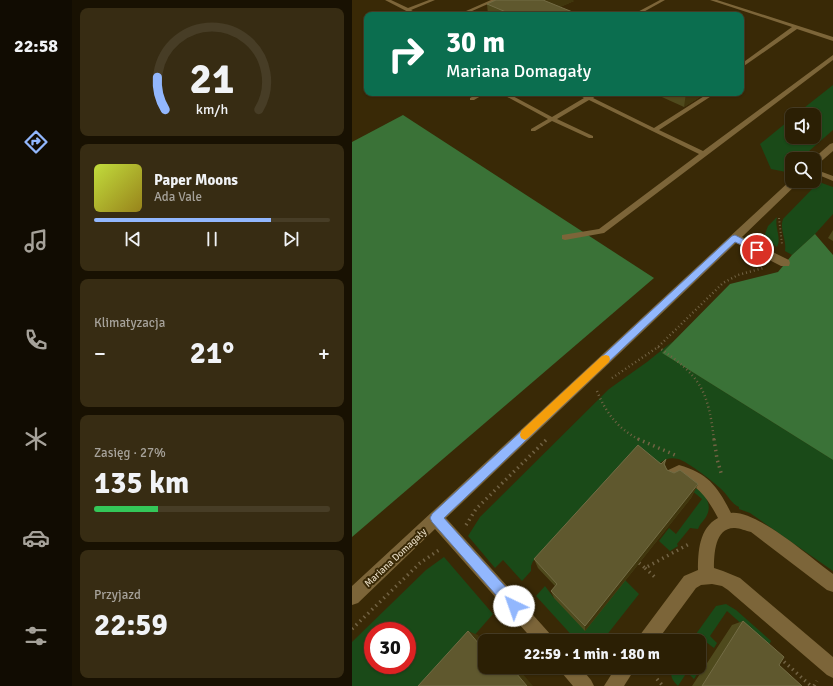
<!DOCTYPE html>
<html lang="pl">
<head>
<meta charset="utf-8">
<style>
  body { margin:0; font-family:Signika,sans-serif; background:#372c13; color:#f1f3f6; height:100vh; display:flex; flex-direction:column; font-size:15px; white-space:nowrap }
  * { box-sizing:border-box; margin:0 }
  p { font-size:13px; color:#a6a29a }
  .icon { flex:none; width:22px; height:22px; fill:none; stroke:currentColor; stroke-width:2; stroke-linecap:round; stroke-linejoin:round }
  .map { position:relative; flex:1; overflow:hidden }
  .side { display:flex; flex-direction:column; gap:8px; padding:8px; background:#181102; width:280px }
  .side>* { flex:none }
  .banner { position:absolute; left:12px; top:12px; width:380px; height:84px; border-radius:8px; box-shadow:0 1px 3px #0004,0 0 0 1px #473d26; background:#0b6e4f; color:#fff; overflow:hidden }
  .controls { position:absolute; left:433px; top:108px; display:grid; gap:8px }
  .controls a { display:grid; place-items:center; width:36px; height:36px; border-radius:8px; background:#2b1f04; box-shadow:0 1px 3px #0004,0 0 0 1px #473d26; font-size:20px }
  .speed { position:absolute; left:12px; top:622px; display:flex; gap:8px; font-size:20px; font-weight:700; text-align:center }
  .speed>* { display:grid; place-content:center; width:52px; height:52px; border-radius:50%; background:#2b1f04; box-shadow:0 1px 3px #0004,0 0 0 1px #473d26; line-height:1 }
  .speed .limit { border:6px solid #d22; background:#fff; color:#111 }
  .pin { position:absolute; display:grid; place-items:center; width:34px; height:34px; color:#fff; margin:-17px; border:2px solid #fff; border-radius:50%; box-shadow:0 1px 4px #0007 }
  .me { position:absolute; width:44px; margin:-22px; rotate:318deg; stroke-linejoin:round; filter:drop-shadow(0 0 3px #0008) }
  .turn { display:flex; align-items:center; gap:14px; height:84px; padding:0 16px; font-size:18px }
  .turn .icon { width:52px; height:52px; stroke-width:2.5 }
  .turn b { display:block; font-size:28px; line-height:34px }
  .big { font-size:30px; font-weight:700; line-height:1.1 }
  .side .widget { flex:1; display:flex; flex-direction:column; justify-content:center; gap:6px; min-width:0; padding:0 14px; border-radius:8px; background:#372c13 }
  .side .dial { align-items:center; gap:0 }
  .dial svg { height:104px; overflow:visible; fill:none; stroke:#473d26; stroke-width:7; stroke-linecap:round; text-anchor:middle }
  .dial text { fill:#f1f3f6; stroke:none }
  .song { display:flex; align-items:center; gap:12px }
  .cover { width:48px; height:48px; border-radius:6px; background:linear-gradient(135deg,hsl(70 70% 55%),hsl(50 70% 35%)) }
  .played { height:4px; border-radius:2px; background:linear-gradient(90deg,#92b7fd 75%,#473d26 75%) }
  .keys { display:flex; justify-content:space-around; direction:ltr }
  .heat { display:flex; justify-content:space-between; align-items:center; font-size:22px; direction:ltr }
  .charge { height:6px; border-radius:3px; background:linear-gradient(90deg,#34c759 27%,#473d26 0) }
  .trip { position:absolute; left:126px; top:634px; width:228px; height:40px; border-radius:8px; background:#2b1f04; box-shadow:0 1px 3px #0004,0 0 0 1px #473d26; font-weight:700; line-height:40px; text-align:center }
  main { display:flex; flex:1; min-height:0 }
  .menu { display:flex; flex-direction:column; width:72px; justify-content:space-around; align-items:center; background:#110c02; color:#a6a29a }
  .menu .icon { width:28px; height:28px }
  .menu .active { color:#92b7fd }
  .menu b { font-size:18px; color:#f1f3f6 }
  .map>svg:first-child { display:block }
</style>
</head>
<body>
<main>
<nav class="menu">
<b>22:58</b>
<svg class="icon active" aria-label="directions" viewBox="0 0 24 24"><path d="M12 3l9 9-9 9-9-9zM9 14v-3h6M13 9l2 2-2 2"/></svg>
<svg class="icon" aria-label="music" viewBox="0 0 24 24"><path d="M9 18V5l10-2v13"/><circle cx="6" cy="18" r="3"/><circle cx="16" cy="16" r="3"/></svg>
<svg class="icon" aria-label="phone" viewBox="0 0 24 24"><path d="M5 4h4l2 5-3 2q2 4 5 5l2-3 5 2v4C11 20 4 13 5 4z"/></svg>
<svg class="icon" aria-label="climate" viewBox="0 0 24 24"><path d="M12 3v18M4 7l16 10M4 17L20 7"/></svg>
<svg class="icon" aria-label="car" viewBox="0 0 24 24"><path d="M5 17H2v-5l4-1 3-4h7l3 4 3 1v5h-3M9 17h6M6 11h13"/><circle cx="7" cy="17" r="2"/><circle cx="17" cy="17" r="2"/></svg>
<svg class="icon" aria-label="filters" viewBox="0 0 24 24"><path d="M4 7h16M4 17h16"/><circle cx="9" cy="7" r="2"/><circle cx="15" cy="17" r="2"/></svg>
</nav>
<section class="side">
<div class="widget dial"><svg viewBox="0 0 100 80">
<path d="M14 69A42 42 0 1 1 86 69"/>
<path d="M14 69A42 42 0 0 1 8 44" stroke="#92b7fd"/>
<text x="50" y="56" font-size="32" font-weight="700">21</text>
<text x="50" y="72" font-size="11">km/h</text>
</svg></div>
<div class="widget">
<div class="song"><i class="cover"></i><div><b>Paper Moons</b><p>Ada Vale</p></div></div>
<div class="played"></div>
<div class="keys"><svg class="icon" aria-label="previous" viewBox="0 0 24 24"><path d="M18 5L8 12l10 7zM5 5v14"/></svg><svg class="icon" aria-label="pause" viewBox="0 0 24 24"><path d="M8 5v14M16 5v14"/></svg><svg class="icon" aria-label="next" viewBox="0 0 24 24"><path d="M6 5l10 7-10 7zM19 5v14"/></svg></div>
</div>
<div class="widget"><p>Klimatyzacja</p>
<div class="heat"><a>−</a><b class="big">21°</b><a>+</a></div>
</div>
<div class="widget"><p>Zasięg · 27%</p><b class="big">135 km</b><div class="charge"></div></div>
<div class="widget"><p>Przyjazd</p><b class="big">22:59</b></div>
</section>
<div class="map">
<svg width="481" height="686" viewBox="0 0 481 686">
  <rect width="100%" height="100%" fill="#392906"/>
  <g fill="#1a4a18" fill-rule="evenodd">
    <path d="M481,85V130L448,159H440V166L434,172L419,169L408,144L440,118V137H462V115H443Z"/>
    <path d="M467,182L481,187V214L463,234L440,255L433,251C435,240 427,229 431,219Z"/>
    <path d="M425,217C422,227 430,238 425,247L415,240L413,234L416,226Z"/>
    <path d="M321,341L310,353L481,460V571L398,513L387,509V507C379,503 377,497 372,492C365,484 335,461 326,459C319,457 313,459 308,463L181,561L179,566V571L170,581L151,560L143,568L116,536L128,517L257,389L295,362Z"/>
    <path d="M332,484C347,486 362,500 355,515C353,520 348,523 346,529L338,528L325,544L326,546L318,551L307,541L317,528L324,534L350,499Z"/>
    <path d="M92,557L141,614L99,662L67,686H0V642L74,570ZM21,631H55V665H21Z"/>
    <path d="M273,580L287,594L250,641H225L184,596L193,586L202,598Z"/>
    <path d="M374,604L384,610L419,641L412,655L392,626L375,611L358,636L365,643L362,648L354,642L347,653V641H339L364,606Z"/>
    <path d="M347,656L353,662L342,679L335,672L326,686C320,680 317,675 321,667H347Z"/>
  </g>
  <g fill="#3a7237">
    <path d="M51,115L302,278L0,537V142Z"/>
    <path d="M463,234L481,255V460L310,353L378,284L426,272L440,255Z"/>
  </g>
  <g fill="none" stroke-linecap="round" stroke-linejoin="round">
    <path stroke="#726344" stroke-width="2" stroke-dasharray="1 2.5" stroke-linecap="butt" d="M427,218L430,244"/>
    <g stroke="#726344" stroke-width="2.5" stroke-dasharray="1 3" stroke-linecap="butt">
      <path d="M306,347C348,376 356,389 362,440"/>
      <path d="M260,378L306,347L371,283L386,275L411,268"/>
      <path d="M245,391C254,413 266,429 288,440"/>
    </g>
    <g stroke="#726344" stroke-width="3.5" stroke-dasharray="1.5 4" stroke-linecap="butt">
      <path d="M286,439L323,455"/>
      <path d="M362,439L365,459L370,476"/>
      <path d="M114,525L124,509L194,440"/>
      <path d="M287,563L293,568L337,544"/>
      <path d="M293,568L305,579"/>
      <path d="M0,629L68,563L87,550"/>
      <path d="M428,658L459,686"/>
      <path d="M305,679L311,686"/>
      <path d="M462,686L465,681"/>
    </g>
    <g fill="#7c6539" fill-rule="evenodd">
      <path d="M33,0H39L56,8L77,0H83L59,10L68,15H62Z"/>
      <path d="M139,0H145L111,15H105Z"/>
      <path d="M308,0H313L286,15H280Z"/>
      <path d="M358,0H365L481,37V41L445,29L389,68V64L440,27Z"/>
      <path d="M481,55V60L252,233L213,240L210,239V235L247,229L347,154L237,100L205,119L241,136V138H237L200,121L183,131H179V129L196,119L148,93H155L200,117L232,98L223,93H231L236,96L241,93H248L241,98L302,128L357,93H364L307,130L351,151Z"/>
      <path d="M127,93H134L122,100H118V98Z"/>
      <path d="M462,169L481,176V181L462,173Z"/>
    </g>
    <g fill="#7c6539" fill-rule="evenodd">
      <path d="M481,143V151L465,165L462,166L461,159L478,144Z"/>
      <path d="M440,179V181H448L390,237L437,260L438,263L437,266H429L384,243L94,518L199,635L202,641H182L83,529L6,603L0,605V586Z"/>
      <path d="M327,465C356,473 366,487 379,513C405,510 459,558 481,574V592L475,590L399,532C394,531 388,528 383,528C363,527 362,554 362,568L371,571L388,578L481,657V678L475,675L376,590L370,586L360,584L349,585L344,588L305,641H285L288,635L332,576L346,570C346,552 347,528 366,518C357,501 347,485 328,479L317,484L312,482L310,477L312,472Z"/>
      <path d="M207,667H228L239,680L242,686H221L210,673Z"/>
      <path d="M264,667H284L272,686H252Z"/>
    </g>
  </g>
  <g fill="#4f4a1d">
    <path d="M222,1L208,7L228,15H136L135,4Z"/>
    <path d="M301,93H354L332,107Z"/>
    <path d="M481,230V241L476,238Z"/>
    <path d="M314,459L313,465L315,470L346,484L339,498L233,631L202,598L199,591L203,586L186,568L182,559L309,464Z"/>
    <path d="M391,621L427,665L450,686H340L380,625Z"/>
  </g>
  <g fill="#40360d">
    <path d="M189,0H221L222,1L190,15Z"/>
    <path d="M334,93H354L332,107Z"/>
    <path d="M346,484L339,498L233,631V626Z"/>
    <path d="M116,631L126,635L133,643V651Z"/>
    <path d="M159,667H165L181,686H175Z"/>
  </g>
  <g fill="#5f582e" stroke="#736c45">
    <path d="M144,0H191L228,15H161L135,4Z"/>
    <path d="M286,445L309,464L314,459L312,464L315,470L322,473L328,470L346,484L233,626L199,591L205,584L182,559Z"/>
    <path d="M391,621L432,657L427,665L450,686H350Z"/>
    <path d="M116,631L133,651V667H159L175,686H66Z"/>
  </g>
  <path fill="#92b7fd" stroke="#5f77a4" d="M383,235L408,248V251H403L383,242L92,518L167,602L169,606L167,611L162,613L158,611L80,522L78,518L80,514L380,236Z"/>
  <path fill="#f59e0b" d="M254,355L257,356L258,359L257,362L176,438L173,440L169,438L168,435L169,431L250,356Z"/>
  <g text-anchor="middle" stroke-width="4" stroke-linejoin="round" paint-order="stroke">
    <g font-size="10" fill="#e1d5bd" stroke="#392906">
      <text transform="translate(43 557) rotate(-43)" y="4">Mariana Domagały</text>
    </g>
  </g>
</svg>
<div class="controls">
<a><svg class="icon" aria-label="sound" viewBox="0 0 24 24"><path d="M4 9h4l5-4v14l-5-4H4zM17 9q2 3 0 6"/></svg></a>
<a><svg class="icon" aria-label="search" viewBox="0 0 24 24"><circle cx="10" cy="10" r="6"/><path d="M15 15l6 6"/></svg></a>
</div>
<div class="speed"><div class="limit">30</div></div>
<div class="pin" style="left:405px;top:250px;background:#d93025"><svg class="icon" aria-label="arrive" viewBox="0 0 24 24"><path d="M6 21V4h12l-3 4 3 4H6"/></svg></div>
<svg class="me" style="left:162px;top:606px" viewBox="-20 -20 40 40"><circle r="19" fill="#fff"/><path d="M0-13L10 11 0 6-10 11z" fill="#92b7fd"/></svg>
<div class="trip">22:59 · 1 min · 180 m</div>
<div class="banner">
<div class="turn"><svg class="icon" aria-label="right" viewBox="0 0 24 24"><path d="M7 20v-9h11M14 6l5 5-5 5"/></svg><div><b>30 m</b>Mariana Domagały</div></div>
</div>
</div>
</main>
</body>
</html>
